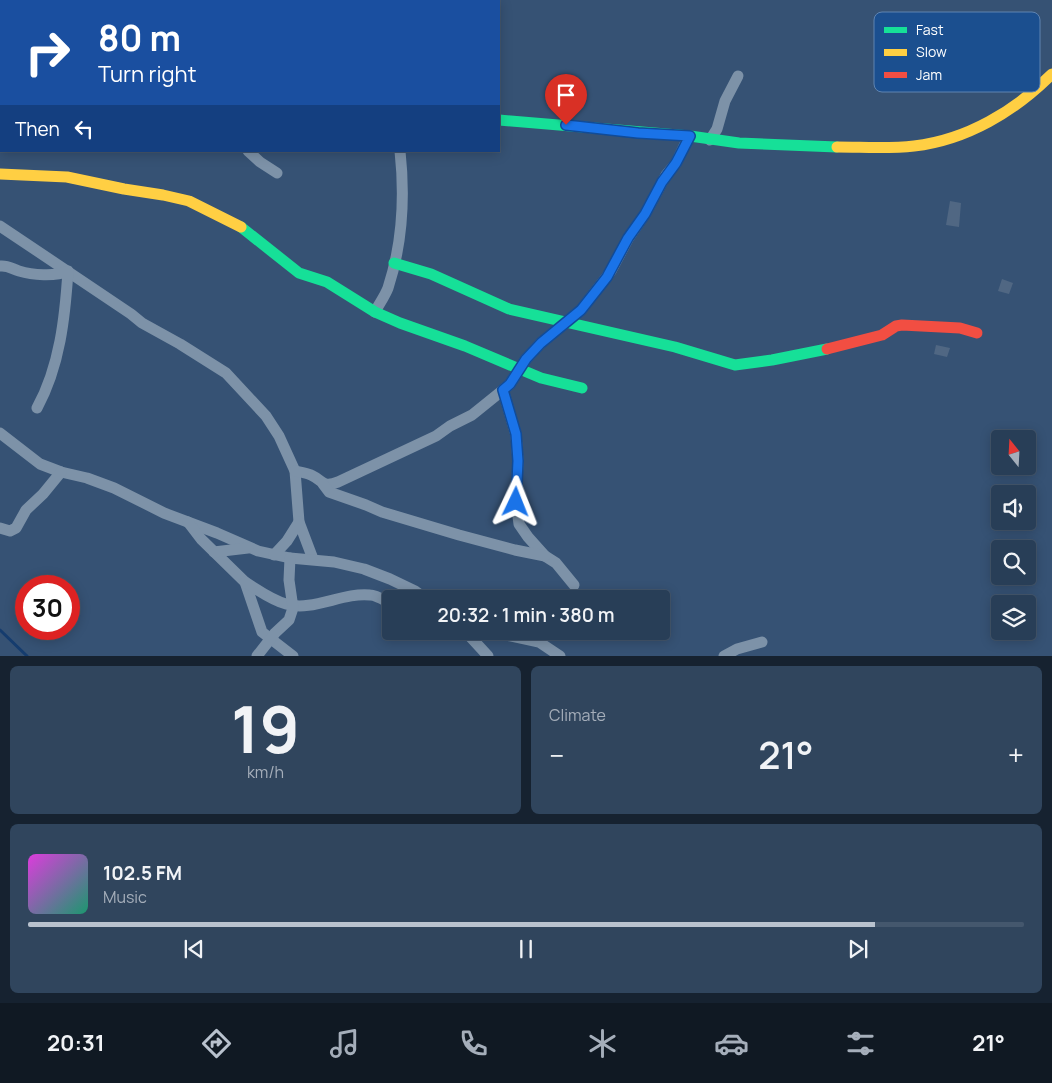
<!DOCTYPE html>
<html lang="en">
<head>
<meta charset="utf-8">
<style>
  body { margin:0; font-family:Manrope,sans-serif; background:#30455d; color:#f1f3f6; height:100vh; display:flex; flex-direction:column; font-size:19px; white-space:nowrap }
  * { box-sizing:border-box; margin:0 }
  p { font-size:16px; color:#a5aeba }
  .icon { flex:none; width:28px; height:28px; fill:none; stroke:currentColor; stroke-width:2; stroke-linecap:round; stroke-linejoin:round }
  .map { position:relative; height:656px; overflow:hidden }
  .drawer { display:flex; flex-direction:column; gap:10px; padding:10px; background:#162230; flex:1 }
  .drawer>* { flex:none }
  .guide { position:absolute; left:0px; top:0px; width:500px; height:152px; box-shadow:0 2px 12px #0003,0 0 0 1px #44576d; background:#1a4fa0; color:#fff; overflow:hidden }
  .needle { width:32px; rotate:342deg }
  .fabs { position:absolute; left:991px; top:430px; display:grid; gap:10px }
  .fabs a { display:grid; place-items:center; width:45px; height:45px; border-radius:5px; background:#283e57; box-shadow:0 2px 12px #0003,0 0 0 1px #44576d; font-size:25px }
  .speed { position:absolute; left:15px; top:575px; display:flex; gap:10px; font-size:25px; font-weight:700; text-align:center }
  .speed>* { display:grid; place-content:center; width:65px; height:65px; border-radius:50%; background:#283e57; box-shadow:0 2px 12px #0003,0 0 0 1px #44576d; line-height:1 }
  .speed .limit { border:8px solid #d22; background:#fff; color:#111 }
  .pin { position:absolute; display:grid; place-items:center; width:42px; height:42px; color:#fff; margin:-51px -21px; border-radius:50% 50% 50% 0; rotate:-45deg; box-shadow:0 0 5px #0007 }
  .pin .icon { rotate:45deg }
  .me { position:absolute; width:55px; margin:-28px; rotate:2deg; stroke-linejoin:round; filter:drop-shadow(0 0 4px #0008) }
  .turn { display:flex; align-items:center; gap:18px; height:105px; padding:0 15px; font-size:22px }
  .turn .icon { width:65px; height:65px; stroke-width:2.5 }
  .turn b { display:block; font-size:35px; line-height:42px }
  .then { display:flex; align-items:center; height:48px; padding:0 15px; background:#0003; gap:10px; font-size:19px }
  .big { font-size:38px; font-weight:600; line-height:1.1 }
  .drawer .tile { flex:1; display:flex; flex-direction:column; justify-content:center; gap:8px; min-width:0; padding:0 18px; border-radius:8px; background:#30455d }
  .drawer .dial { align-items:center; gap:0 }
  .dial b { font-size:65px; line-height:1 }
  .song { display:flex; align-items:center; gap:15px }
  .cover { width:60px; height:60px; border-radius:8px; background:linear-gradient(135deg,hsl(300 70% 55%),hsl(160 70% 35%)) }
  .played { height:5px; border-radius:2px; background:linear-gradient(90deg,#b9c2ce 85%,#44576d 85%) }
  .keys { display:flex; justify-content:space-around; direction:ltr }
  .heat { display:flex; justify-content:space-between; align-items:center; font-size:28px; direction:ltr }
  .drawer .tiles { flex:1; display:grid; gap:10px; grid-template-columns:1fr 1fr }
  .tile:last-child { grid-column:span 2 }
  .trip { position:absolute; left:382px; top:590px; width:288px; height:50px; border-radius:5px; background:#283e57; box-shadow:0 2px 12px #0003,0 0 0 1px #44576d; font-weight:600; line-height:50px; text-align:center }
  .tabs { display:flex; height:80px; justify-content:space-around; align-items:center; background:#101923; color:#a5aeba }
  .tabs .icon { width:35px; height:35px }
  .tabs .selected { color:#b9c2ce }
  .tabs b { font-size:22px; color:#f1f3f6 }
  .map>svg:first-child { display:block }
</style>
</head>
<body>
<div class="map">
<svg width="1052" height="656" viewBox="0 0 1052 656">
  <rect width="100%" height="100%" fill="#365274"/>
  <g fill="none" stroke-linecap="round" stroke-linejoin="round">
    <path stroke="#153c6e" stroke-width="3" d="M0,630L27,656"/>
  </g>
  <g fill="#506783">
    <path d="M950,201L961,203L959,227L946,225Z"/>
    <path d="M1002,279L1013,283L1009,294L998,291Z"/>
    <path d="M936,345L950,348L947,357L934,354Z"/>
  </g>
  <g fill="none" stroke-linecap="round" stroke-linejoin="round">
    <g stroke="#7d92a8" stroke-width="11">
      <path d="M452,1V0"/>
      <path d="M710,140L717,129L725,101L738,76"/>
      <path d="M248,151L260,162L277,173"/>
      <path d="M0,226L131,314L142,323L180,344L226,373L266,416L279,436L295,471L299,522L313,559"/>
      <path d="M0,266C8,265 12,269 19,271C32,275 55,277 68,271C65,317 60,366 37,408"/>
      <path d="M375,312C379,304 385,296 388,288C402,245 405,197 400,151"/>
      <path d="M503,390L516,435L518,461L516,502L519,524L528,537L545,556L556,563L574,585"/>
      <path d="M0,433L40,464L61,472L87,478L114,488L164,513L217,533L258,551L290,558L334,562L364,569L390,579L415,591L426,599"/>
      <path d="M295,471C300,472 307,473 311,475C324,481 322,488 338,482L436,436L450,426L472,415L503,390L510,384L526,359L541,343L581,310L611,271L628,239L645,214L666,175L676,163L689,136"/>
      <path d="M323,484L329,492L366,505L382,512L459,535L515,550L545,556"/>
      <path d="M188,522L201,539L245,582L262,632L293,656"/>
      <path d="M0,528L10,531L16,528L26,510L43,494L61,472"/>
      <path d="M214,552L248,548"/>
      <path d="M274,555L287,541L299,522"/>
      <path d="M245,582C258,590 271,600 286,604C312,612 343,592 370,595C377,595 385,601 391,604"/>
      <path d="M465,631L488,656"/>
      <path d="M487,631L539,642L560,656"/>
      <path d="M257,656L275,633L289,620L293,608L289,580L290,558"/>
      <path d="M724,656L737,649L762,642"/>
    </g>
    <g stroke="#16e098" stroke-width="11">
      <path d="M499,120L690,136L739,143L837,147"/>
      <path d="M241,227L299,273L327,282L375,312L400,323L465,346L541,378L582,388"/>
      <path d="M394,263L431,274L509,309L675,347L735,365L772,360L827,349"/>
    </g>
    <g stroke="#ffcf43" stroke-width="11">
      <path d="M0,104H1"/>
      <path d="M837,147C863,147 889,149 914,146C967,140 1015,111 1052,74"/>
      <path d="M0,174L67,177L124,189L163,195L189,201L241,227"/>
    </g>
    <path stroke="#f24e42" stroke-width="11" d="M827,349L882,335L896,326L902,325L960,328L977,333"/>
  </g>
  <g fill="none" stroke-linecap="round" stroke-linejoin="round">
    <g stroke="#114b97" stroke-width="12">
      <path id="route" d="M516,502L518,461L516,434L503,390L510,384L526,359L541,343L581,310L607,277L628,238L645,214L662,182L676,163L690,136L638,133L566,125"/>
    </g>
    <use href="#route" stroke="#1a73e8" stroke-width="9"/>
  </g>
  <rect x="874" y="12" width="166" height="80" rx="8" fill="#1b4f8f" stroke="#5f84b1" stroke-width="1"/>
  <rect x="884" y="27" width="23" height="6" fill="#16e098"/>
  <rect x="884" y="49" width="23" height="7" fill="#ffcf43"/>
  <rect x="884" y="72" width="23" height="6" fill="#f24e42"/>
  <g font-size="14" fill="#fff">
    <text x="916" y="35">Fast</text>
    <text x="916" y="57">Slow</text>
    <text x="916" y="80">Jam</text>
  </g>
</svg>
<div class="fabs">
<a><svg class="needle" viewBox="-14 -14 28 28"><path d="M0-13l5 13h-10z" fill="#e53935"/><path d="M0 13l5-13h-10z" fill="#a5aeba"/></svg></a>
<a><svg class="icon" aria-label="sound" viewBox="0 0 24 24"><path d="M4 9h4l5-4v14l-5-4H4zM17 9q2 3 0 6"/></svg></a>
<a><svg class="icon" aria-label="search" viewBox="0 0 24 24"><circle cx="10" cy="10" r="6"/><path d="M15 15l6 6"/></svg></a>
<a><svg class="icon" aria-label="layers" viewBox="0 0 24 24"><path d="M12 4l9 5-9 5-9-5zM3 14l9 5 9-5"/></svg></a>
</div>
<div class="speed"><div class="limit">30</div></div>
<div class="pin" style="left:566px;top:125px;background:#d93025"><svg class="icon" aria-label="arrive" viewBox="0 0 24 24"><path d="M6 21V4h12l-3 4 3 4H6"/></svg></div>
<svg class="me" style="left:516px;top:502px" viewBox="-20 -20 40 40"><path d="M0-17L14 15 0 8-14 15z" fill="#1a73e8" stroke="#fff" stroke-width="4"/></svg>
<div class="trip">20:32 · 1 min · 380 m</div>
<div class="guide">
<div class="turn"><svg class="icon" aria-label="right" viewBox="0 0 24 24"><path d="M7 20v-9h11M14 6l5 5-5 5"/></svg><div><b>80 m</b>Turn right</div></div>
<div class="then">Then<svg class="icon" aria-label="left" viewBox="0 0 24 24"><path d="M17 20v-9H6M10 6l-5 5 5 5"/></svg></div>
</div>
</div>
<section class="drawer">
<div class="tiles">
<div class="tile dial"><b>19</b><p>km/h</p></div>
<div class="tile"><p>Climate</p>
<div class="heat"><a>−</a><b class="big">21°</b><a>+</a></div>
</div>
<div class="tile">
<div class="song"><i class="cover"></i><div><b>102.5 FM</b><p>Music</p></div></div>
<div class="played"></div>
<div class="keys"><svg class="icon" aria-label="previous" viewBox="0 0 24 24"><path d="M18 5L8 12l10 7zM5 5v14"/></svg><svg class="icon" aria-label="pause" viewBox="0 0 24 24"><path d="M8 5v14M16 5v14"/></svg><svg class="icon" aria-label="next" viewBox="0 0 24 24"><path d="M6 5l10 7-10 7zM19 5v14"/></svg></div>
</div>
</div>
</section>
<nav class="tabs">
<b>20:31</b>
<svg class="icon selected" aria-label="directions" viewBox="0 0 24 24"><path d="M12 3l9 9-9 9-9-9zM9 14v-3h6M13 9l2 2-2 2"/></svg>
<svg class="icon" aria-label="music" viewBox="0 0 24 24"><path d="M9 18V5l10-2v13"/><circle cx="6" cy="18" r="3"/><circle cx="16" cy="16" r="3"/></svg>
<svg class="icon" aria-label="phone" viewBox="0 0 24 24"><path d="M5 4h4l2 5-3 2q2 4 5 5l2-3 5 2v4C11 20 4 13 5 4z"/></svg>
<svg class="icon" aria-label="climate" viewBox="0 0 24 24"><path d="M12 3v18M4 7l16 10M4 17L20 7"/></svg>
<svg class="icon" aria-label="car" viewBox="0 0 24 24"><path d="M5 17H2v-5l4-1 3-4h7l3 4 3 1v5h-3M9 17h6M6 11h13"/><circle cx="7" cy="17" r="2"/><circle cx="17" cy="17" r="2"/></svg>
<svg class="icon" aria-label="filters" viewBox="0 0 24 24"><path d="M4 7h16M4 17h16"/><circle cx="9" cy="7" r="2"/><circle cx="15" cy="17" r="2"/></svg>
<b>21°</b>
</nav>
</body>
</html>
